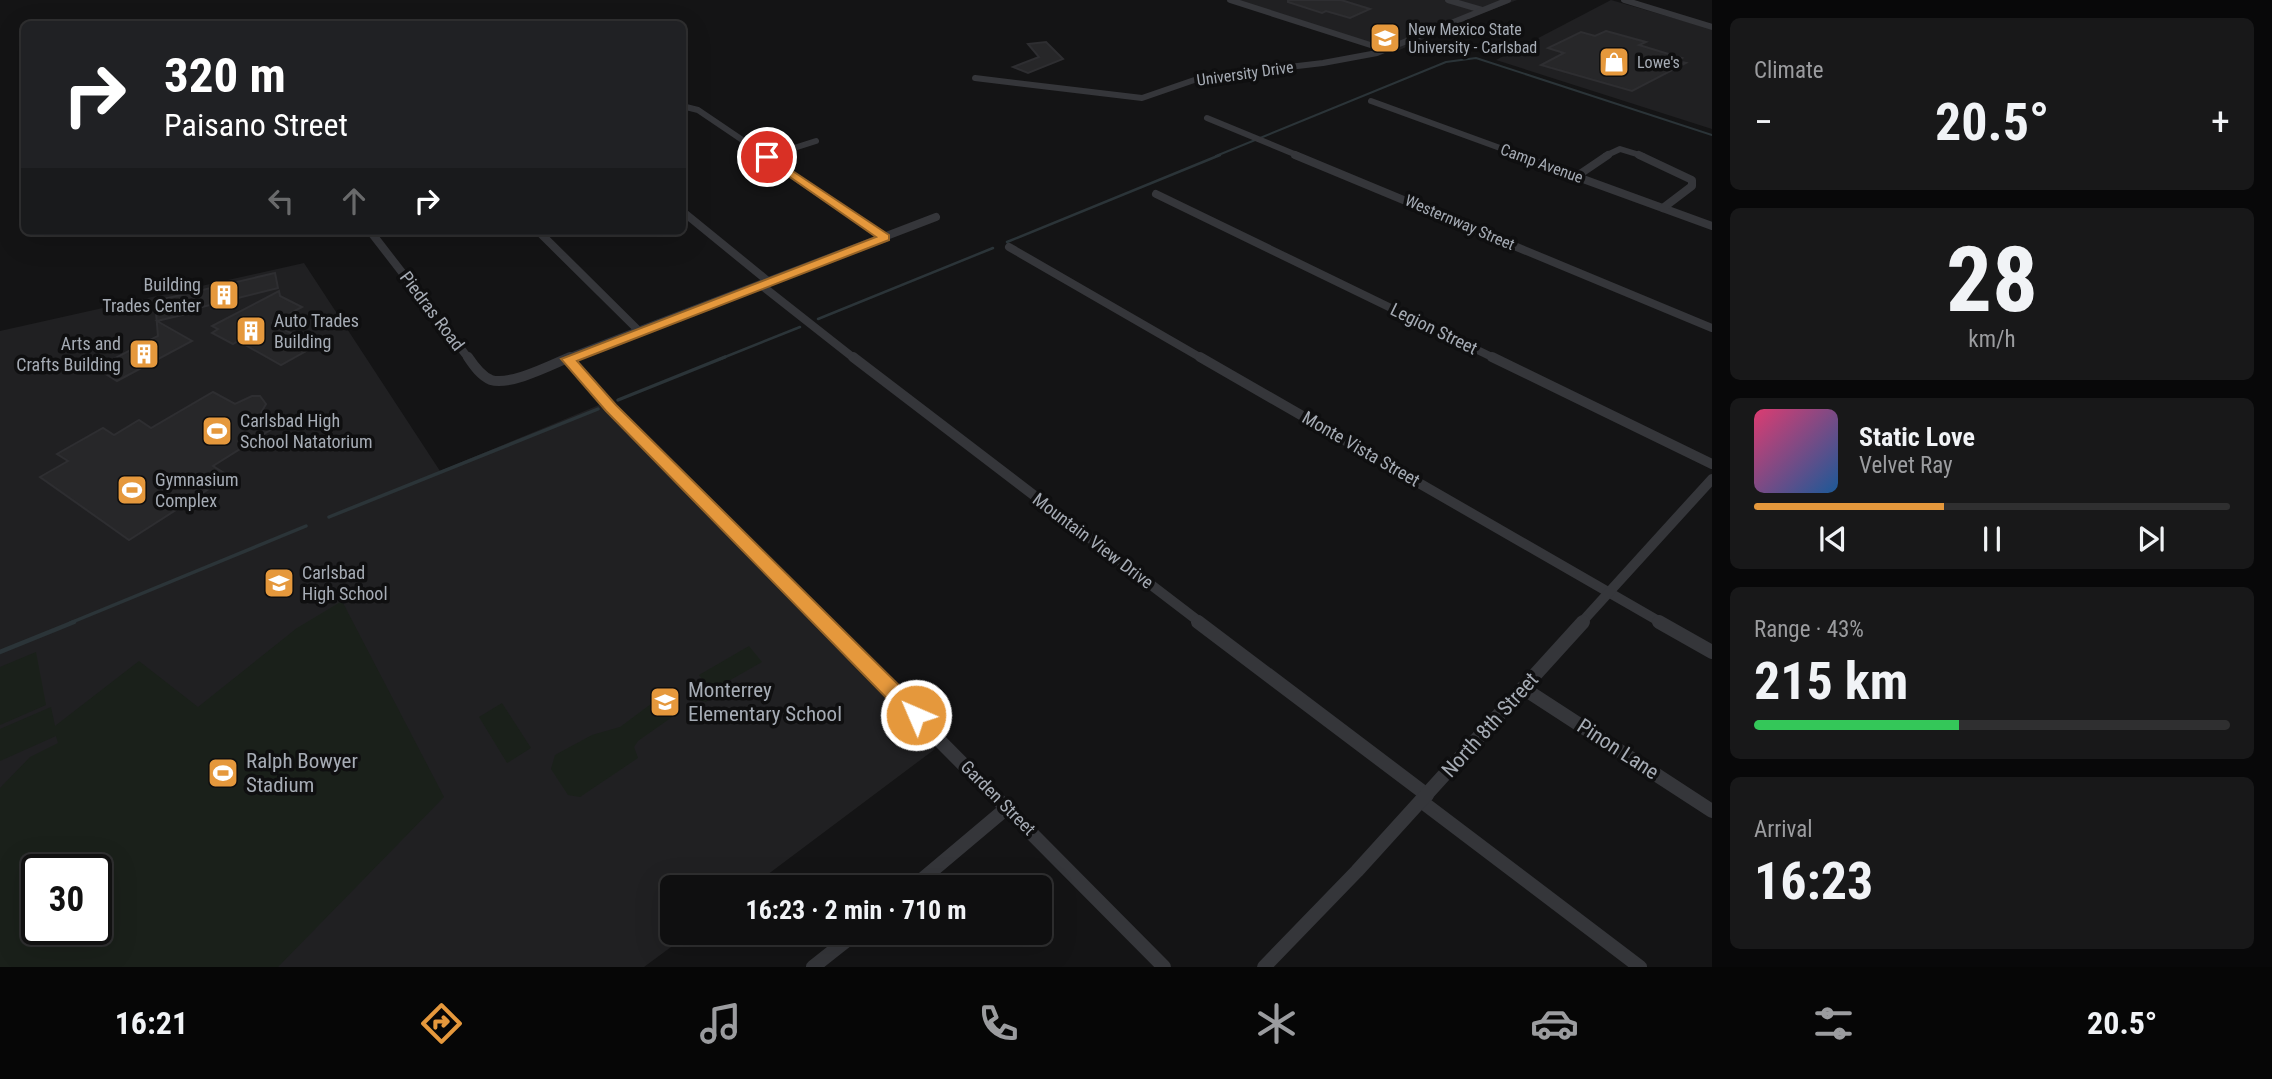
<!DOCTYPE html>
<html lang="en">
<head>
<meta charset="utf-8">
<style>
  body { margin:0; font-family:"Roboto Condensed",sans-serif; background:#181819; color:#f1f3f6; height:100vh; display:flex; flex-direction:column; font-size:26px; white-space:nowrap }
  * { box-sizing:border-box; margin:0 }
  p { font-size:23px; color:#9b9c9f }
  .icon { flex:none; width:38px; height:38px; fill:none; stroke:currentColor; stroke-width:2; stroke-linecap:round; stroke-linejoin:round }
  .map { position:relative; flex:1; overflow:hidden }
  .drawer { display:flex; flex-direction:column; gap:18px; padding:18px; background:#080809; width:560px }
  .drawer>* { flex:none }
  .top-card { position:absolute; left:21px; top:21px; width:665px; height:214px; border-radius:10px; box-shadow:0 7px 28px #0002,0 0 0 2px #2f2f30; background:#202124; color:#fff; overflow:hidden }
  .speed { position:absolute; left:21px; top:854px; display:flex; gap:14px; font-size:35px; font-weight:700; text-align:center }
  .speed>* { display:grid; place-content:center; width:91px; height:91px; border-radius:50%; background:#0f0f10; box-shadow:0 7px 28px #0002,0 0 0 2px #2f2f30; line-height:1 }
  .speed .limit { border:4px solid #111; border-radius:10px; background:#fff; color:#111 }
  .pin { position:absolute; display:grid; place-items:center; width:60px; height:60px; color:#fff; margin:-30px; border:4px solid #fff; border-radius:50%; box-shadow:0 2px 7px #0007 }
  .me { position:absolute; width:77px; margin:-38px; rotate:315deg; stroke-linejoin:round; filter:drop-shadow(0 0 5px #0008) }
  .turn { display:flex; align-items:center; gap:24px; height:147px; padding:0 28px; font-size:32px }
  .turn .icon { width:91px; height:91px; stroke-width:2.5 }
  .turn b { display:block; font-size:49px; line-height:60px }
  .lanes { display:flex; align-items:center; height:66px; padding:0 28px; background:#0003; justify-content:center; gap:35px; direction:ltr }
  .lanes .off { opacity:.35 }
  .big { font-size:52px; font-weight:700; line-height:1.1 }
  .drawer .widget { flex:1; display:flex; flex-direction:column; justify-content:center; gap:10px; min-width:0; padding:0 24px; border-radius:10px; background:#181819 }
  .drawer .dial { align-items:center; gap:0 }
  .dial b { font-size:91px; line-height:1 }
  .song { display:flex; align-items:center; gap:21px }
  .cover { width:84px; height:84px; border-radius:10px; background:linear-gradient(135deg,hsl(340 70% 55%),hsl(210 70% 35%)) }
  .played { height:7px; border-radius:4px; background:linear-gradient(90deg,#e5983c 40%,#2f2f30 40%) }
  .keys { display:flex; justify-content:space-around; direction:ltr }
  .heat { display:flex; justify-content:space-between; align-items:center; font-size:38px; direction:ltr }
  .charge { height:10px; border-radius:5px; background:linear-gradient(90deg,#34c759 43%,#2f2f30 0) }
  .trip { position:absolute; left:660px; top:875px; width:392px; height:70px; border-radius:10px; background:#0f0f10; box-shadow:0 7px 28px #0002,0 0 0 2px #2f2f30; font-weight:700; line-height:70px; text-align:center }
  .tab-bar { display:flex; height:112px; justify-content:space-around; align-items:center; background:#060606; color:#9b9c9f }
  .tab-bar .icon { width:49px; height:49px }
  .tab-bar .active { color:#e5983c }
  .tab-bar b { font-size:32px; color:#f1f3f6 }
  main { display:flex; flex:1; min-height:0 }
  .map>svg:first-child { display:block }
</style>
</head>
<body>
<main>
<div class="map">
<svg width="1712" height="967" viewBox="0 0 1712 967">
  <rect width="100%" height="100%" fill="#141415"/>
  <g fill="#202022" fill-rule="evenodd">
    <path d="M1226,0H1517L1467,19L1393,53Z"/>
    <path d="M1611,0L1712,29V129L1496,60Z"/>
    <path d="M304,263L440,471L599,405L935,749L751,887H672V933H690L644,967H0V331ZM37,870H96V929H37Z"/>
  </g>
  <g fill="#1a201a" fill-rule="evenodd">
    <path d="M342,601L444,797L278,967H0V788L30,757L58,743L56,736L0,761V729L51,707L55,726L139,661L198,707L297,628ZM37,870H96V929H37Z"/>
    <path d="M749,646L762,662L718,687L706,702L695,699L698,688L704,687L706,684L699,675Z"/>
    <path d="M36,652L46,705L0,725V667Z"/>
    <path d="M659,698L675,715L638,741L634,747L638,758L580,797L568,795L551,769L555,755L592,735L620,727Z"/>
    <path d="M502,703L531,748L507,763L479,717Z"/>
  </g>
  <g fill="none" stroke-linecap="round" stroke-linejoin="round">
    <path stroke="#2b3438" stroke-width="2" d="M1216,156L1446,62L1476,58L1712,135"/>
    <g stroke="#2b3438" stroke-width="2.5">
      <path d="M1007,242L1220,155"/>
      <path d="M818,319L993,248"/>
      <path d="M720,359L800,327"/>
    </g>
    <g stroke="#2b3438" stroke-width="3.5">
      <path d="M618,400L725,357"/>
      <path d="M329,517L598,409"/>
      <path d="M70,623L306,526"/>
    </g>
    <path stroke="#2b3438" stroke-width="4.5" d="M0,652L74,622"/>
  </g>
  <g fill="#272729" stroke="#2e2e31" stroke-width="2">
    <path d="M1288,0H1341L1370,9L1350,18L1326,11L1322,13L1288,2Z"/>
    <path d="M1606,31L1646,42L1639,45L1682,58L1677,61L1686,63L1632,91L1541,65L1564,53L1548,48L1581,32L1595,36Z"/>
    <path d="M1046,42L1063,59L1028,73L1013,67L1039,57L1028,44Z"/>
    <path d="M275,273L278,288L198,308L199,311L157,321L192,341L117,381L96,368L158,336L155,301Z"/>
    <path d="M279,291L280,296L302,307L272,323L315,346L281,365L238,341L233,344L212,333L218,329L212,326Z"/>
    <path d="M213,392L235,404L252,396H260L266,404L258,418L275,427L213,466L229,476L129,540L40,477L68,461L57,454L103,428L114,435L139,420L151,428Z"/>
  </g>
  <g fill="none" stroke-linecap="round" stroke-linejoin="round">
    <g stroke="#35363a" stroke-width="6">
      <path d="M1230,0L1386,50"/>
      <path d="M1448,0L1482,10"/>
      <path d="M1624,0L1712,27"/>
      <path d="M975,78L1142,98L1203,77L1323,63L1377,53L1508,0"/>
      <path d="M1371,101L1522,156"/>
      <path d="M682,106L698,110L766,156"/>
      <path d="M1207,118L1299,156"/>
      <path d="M769,156L816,141"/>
      <path d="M1605,156L1620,149L1643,156"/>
    </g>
    <g stroke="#35363a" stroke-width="8">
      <path d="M763,155L885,238"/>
      <path d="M1295,155L1712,328"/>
      <path d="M1517,155L1712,226"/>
      <path d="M1639,155L1692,180V186L1663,208"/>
      <path d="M767,157L774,155"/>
      <path d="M1577,176L1608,155"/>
      <path d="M1156,194L1496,359"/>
      <path d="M682,211L769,282"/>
      <path d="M370,231L469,359"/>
      <path d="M538,231L640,332"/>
      <path d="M1009,247L1203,359"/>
      <path d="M761,285L855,359"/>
      <path d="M565,359L936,217"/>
    </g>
    <g stroke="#35363a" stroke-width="10">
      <path d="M468,357C474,366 481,376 491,380C510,386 551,365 570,357"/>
      <path d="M853,357L1201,623"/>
      <path d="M1200,357L1662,623"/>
      <path d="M1492,357L1712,464"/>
      <path d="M568,359L603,400L824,623"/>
      <path d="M1581,623L1712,479"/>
    </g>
    <g stroke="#35363a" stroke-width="14">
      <path d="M822,622L1164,967"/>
      <path d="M1198,622L1427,795"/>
      <path d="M1659,622L1712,652"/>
      <path d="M1523,688L1712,811"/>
      <path d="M1421,801L1640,967"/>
      <path d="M913,887L1008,807"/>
      <path d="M813,967L856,933"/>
      <path d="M1264,967L1357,871L1583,622"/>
    </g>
  </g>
  <path fill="#e5983c" stroke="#956327" stroke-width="2" d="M767,154L889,235V240L577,361L616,405L923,709L926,715L923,721L916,723L909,721L606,411L561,359L876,237L764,159L762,157Z"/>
  <defs>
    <g id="university-square" transform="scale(1.575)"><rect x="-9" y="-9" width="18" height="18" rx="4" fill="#e5983c" stroke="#0f0f10"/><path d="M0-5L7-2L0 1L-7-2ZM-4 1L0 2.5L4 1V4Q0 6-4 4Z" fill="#fff"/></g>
    <g id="shop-square" transform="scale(1.575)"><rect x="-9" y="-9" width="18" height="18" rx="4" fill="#e5983c" stroke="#0f0f10"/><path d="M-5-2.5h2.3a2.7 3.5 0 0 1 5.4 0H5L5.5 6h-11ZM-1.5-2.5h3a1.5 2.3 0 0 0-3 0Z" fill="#fff"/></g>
    <g id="building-square" transform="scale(1.575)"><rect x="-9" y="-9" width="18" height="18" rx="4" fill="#e5983c" stroke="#0f0f10"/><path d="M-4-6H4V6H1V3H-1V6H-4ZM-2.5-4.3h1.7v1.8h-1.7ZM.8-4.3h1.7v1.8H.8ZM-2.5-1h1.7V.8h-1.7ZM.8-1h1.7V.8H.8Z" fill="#fff"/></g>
    <g id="stadium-square" transform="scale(1.575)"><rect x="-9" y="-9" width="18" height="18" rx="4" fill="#e5983c" stroke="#0f0f10"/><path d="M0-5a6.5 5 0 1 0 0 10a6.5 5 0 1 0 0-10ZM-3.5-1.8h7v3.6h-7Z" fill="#fff"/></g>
    <g id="school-square" transform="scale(1.575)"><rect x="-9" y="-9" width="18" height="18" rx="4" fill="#e5983c" stroke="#0f0f10"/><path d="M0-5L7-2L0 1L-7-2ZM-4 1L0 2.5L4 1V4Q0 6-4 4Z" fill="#fff"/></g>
  </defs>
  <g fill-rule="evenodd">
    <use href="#university-square" x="1385" y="38"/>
    <use href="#shop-square" x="1614" y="62"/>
    <use href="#building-square" x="224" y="295"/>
    <use href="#building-square" x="251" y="331"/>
    <use href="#building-square" x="144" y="354"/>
    <use href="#stadium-square" x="217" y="431"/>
    <use href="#stadium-square" x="132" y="490"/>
    <use href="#school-square" x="279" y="583"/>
    <use href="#school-square" x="665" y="702"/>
    <use href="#stadium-square" x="223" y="773"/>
  </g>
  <g text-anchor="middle" stroke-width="7" stroke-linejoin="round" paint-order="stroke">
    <g font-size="16" fill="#a6acb5" stroke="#0f0f10" text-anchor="start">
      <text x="1408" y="35">New Mexico State<tspan x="1408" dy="18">University - Carlsbad</tspan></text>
      <text x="1637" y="68">Lowe's</text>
    </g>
    <g font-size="16" fill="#a6acb5" stroke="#0f0f10">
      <text transform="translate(1245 73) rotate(-8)" y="6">University Drive</text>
      <text transform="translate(1542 163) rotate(20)" y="6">Camp Avenue</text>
      <text transform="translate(1460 222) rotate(23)" y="6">Westernway Street</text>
    </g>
    <g font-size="18" fill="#a6acb5" stroke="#0f0f10" text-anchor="start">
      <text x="201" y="291" text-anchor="end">Building<tspan x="201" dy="21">Trades Center</tspan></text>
      <text x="274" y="327">Auto Trades<tspan x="274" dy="21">Building</tspan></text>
      <text x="121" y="350" text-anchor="end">Arts and<tspan x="121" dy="21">Crafts Building</tspan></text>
      <text x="240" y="427">Carlsbad High<tspan x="240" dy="21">School Natatorium</tspan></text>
      <text x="155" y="486">Gymnasium<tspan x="155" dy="21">Complex</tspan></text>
      <text x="302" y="579">Carlsbad<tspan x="302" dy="21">High School</tspan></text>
    </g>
    <g font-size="18" fill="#a6acb5" stroke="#0f0f10">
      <text transform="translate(432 311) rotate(53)" y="6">Piedras Road</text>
      <text transform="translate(1434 329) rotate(26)" y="6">Legion Street</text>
      <text transform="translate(1361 449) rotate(30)" y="6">Monte Vista Street</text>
      <text transform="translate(1093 541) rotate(37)" y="6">Mountain View Drive</text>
      <text transform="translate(998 798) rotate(45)" y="6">Garden Street</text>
    </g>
    <g font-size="21" fill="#a6acb5" stroke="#0f0f10" text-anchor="start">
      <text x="688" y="697">Monterrey<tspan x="688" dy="24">Elementary School</tspan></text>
      <text x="246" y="768">Ralph Bowyer<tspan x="246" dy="24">Stadium</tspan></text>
    </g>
    <g font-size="21" fill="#a6acb5" stroke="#0f0f10">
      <text transform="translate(1490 725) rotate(-48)" y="7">North 8th Street</text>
      <text transform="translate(1618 749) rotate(33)" y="7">Pinon Lane</text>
    </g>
  </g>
</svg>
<div class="speed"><div class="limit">30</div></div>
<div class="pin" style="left:767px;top:157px;background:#d93025"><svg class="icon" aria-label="arrive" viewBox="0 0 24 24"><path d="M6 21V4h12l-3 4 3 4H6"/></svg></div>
<svg class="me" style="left:916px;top:715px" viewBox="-20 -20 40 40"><circle r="17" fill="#e5983c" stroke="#fff" stroke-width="3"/><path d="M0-11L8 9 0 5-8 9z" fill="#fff"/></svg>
<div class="trip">16:23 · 2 min · 710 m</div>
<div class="top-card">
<div class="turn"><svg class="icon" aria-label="right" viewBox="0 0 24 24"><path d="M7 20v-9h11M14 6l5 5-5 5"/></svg><div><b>320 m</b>Paisano Street</div></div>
<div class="lanes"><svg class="icon off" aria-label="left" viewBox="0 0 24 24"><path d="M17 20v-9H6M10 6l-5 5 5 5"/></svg><svg class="icon off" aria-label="ahead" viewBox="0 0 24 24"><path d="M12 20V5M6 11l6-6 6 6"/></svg><svg class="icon" aria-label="right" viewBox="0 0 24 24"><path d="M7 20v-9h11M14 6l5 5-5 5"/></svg></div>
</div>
</div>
<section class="drawer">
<div class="widget"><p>Climate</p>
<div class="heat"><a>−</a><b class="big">20.5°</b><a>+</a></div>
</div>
<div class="widget dial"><b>28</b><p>km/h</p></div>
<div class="widget">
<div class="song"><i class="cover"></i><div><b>Static Love</b><p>Velvet Ray</p></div></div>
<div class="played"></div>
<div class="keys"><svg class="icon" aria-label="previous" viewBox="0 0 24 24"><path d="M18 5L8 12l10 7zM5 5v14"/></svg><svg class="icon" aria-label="pause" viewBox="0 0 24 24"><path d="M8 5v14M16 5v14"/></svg><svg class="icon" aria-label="next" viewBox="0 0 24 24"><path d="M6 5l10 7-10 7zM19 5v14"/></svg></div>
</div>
<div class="widget"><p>Range · 43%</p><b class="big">215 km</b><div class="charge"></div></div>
<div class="widget"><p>Arrival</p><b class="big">16:23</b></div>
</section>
</main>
<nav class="tab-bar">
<b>16:21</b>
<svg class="icon active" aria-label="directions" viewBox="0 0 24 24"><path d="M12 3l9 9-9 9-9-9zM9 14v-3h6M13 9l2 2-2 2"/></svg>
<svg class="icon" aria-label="music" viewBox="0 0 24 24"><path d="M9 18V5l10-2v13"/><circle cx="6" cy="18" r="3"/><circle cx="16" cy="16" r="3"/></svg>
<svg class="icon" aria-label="phone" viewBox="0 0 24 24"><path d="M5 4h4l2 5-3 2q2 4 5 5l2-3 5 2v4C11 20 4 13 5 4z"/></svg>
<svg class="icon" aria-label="climate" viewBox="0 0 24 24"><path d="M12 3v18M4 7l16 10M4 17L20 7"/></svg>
<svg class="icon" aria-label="car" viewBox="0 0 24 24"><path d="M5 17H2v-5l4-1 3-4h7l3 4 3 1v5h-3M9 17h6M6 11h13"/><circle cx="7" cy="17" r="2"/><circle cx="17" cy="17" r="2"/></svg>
<svg class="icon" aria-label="filters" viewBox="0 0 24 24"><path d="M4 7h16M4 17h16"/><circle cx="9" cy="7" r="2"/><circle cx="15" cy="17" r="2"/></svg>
<b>20.5°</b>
</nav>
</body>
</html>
